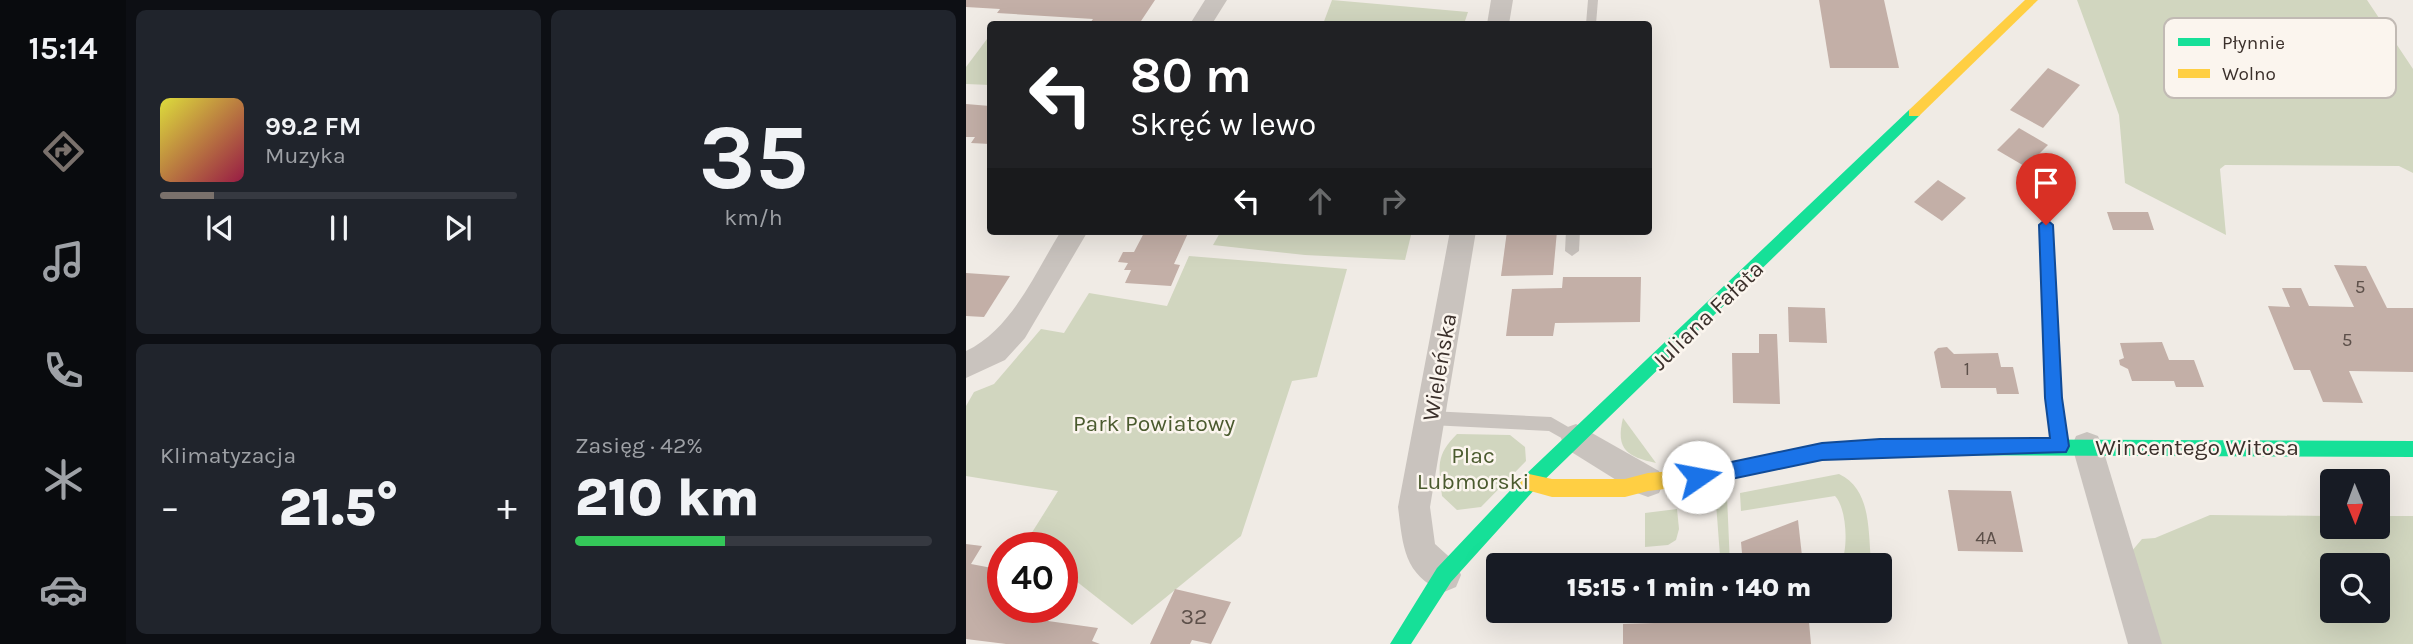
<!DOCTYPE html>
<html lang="pl">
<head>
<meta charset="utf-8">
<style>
  body { margin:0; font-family:Karla,sans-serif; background:#20242c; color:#f1f3f6; height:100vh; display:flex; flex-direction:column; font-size:26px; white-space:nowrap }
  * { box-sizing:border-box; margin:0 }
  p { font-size:23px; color:#9ea1a6 }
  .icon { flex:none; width:38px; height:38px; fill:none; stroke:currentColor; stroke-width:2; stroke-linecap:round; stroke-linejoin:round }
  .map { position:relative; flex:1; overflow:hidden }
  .side { display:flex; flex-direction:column; gap:10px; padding:10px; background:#0d0f14; width:840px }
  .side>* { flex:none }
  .top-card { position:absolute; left:21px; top:21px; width:665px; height:214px; border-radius:7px; box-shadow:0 7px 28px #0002; background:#202124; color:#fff; overflow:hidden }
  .needle { width:46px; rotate:179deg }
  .tools { position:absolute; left:1354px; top:469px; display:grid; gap:14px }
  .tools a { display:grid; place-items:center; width:70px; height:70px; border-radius:7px; background:#171b24; box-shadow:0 7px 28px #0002; font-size:35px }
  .speed { position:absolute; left:21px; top:532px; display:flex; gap:14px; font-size:35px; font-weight:700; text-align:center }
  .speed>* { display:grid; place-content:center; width:91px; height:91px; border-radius:50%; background:#171b24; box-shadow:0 7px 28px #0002; line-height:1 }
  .speed .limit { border:10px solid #d22; background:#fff; color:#111 }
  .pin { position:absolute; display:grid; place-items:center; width:60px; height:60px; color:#fff; margin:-72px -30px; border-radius:50% 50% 50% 0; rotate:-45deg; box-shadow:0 0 7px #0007 }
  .pin .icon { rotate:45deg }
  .me { position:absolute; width:77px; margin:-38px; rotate:78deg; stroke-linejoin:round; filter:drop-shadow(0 0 5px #0008) }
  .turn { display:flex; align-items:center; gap:24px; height:147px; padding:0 28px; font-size:32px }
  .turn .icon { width:91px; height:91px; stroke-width:2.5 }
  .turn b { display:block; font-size:49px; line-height:60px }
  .lanes { display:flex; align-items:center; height:66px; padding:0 28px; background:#0003; justify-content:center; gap:35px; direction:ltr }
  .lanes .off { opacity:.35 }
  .big { font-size:52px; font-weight:800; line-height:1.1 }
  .side .widget { flex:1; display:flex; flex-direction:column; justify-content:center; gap:10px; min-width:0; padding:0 24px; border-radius:10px; background:#20242c }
  .side .dial { align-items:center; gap:0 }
  .dial b { font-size:91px; line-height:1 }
  .song { display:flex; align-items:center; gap:21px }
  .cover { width:84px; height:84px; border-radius:10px; background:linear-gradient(135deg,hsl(60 70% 55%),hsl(340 70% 35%)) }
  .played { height:7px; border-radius:4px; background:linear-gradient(90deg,#7a716c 15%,#363941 15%) }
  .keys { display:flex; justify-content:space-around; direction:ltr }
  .heat { display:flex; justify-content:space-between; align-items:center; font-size:38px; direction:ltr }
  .charge { height:10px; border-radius:5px; background:linear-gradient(90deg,#34c759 42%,#363941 0) }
  .side .tiles { flex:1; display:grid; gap:10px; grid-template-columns:repeat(2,1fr) }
  .trip { position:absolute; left:520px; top:553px; width:406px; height:70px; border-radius:7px; background:#171b24; box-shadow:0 7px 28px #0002; font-weight:800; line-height:70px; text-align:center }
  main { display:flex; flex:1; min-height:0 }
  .tab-bar { display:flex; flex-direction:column; width:126px; justify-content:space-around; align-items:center; background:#090b0e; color:#9ea1a6 }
  .tab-bar .icon { width:49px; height:49px }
  .tab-bar .current { color:#7a716c }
  .tab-bar b { font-size:32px; color:#f1f3f6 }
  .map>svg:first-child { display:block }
</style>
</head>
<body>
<main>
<nav class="tab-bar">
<b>15:14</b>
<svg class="icon current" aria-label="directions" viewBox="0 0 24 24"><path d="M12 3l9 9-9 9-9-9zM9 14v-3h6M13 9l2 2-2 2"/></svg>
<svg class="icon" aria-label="music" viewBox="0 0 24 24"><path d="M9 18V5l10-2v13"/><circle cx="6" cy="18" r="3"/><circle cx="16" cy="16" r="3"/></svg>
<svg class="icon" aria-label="phone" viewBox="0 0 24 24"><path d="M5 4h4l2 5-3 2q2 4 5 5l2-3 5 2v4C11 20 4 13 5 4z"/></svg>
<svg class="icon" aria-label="climate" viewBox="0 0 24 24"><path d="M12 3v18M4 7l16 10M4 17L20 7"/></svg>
<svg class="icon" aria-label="car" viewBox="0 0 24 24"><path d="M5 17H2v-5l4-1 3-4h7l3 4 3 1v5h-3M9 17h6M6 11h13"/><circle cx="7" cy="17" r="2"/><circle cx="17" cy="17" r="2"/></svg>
</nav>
<section class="side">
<div class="tiles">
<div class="widget">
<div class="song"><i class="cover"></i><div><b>99.2 FM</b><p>Muzyka</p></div></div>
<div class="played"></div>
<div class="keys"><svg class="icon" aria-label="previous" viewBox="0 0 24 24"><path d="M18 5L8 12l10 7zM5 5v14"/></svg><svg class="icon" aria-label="pause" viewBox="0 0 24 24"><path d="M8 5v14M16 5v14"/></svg><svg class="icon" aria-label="next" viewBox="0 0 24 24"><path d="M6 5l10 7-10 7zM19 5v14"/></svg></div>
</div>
<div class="widget dial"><b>35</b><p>km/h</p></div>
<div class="widget"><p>Klimatyzacja</p>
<div class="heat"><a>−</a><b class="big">21.5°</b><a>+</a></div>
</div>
<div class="widget"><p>Zasięg · 42%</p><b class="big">210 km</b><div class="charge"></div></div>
</div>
</section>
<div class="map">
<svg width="1447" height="644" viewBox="0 0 1447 644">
  <rect width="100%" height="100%" fill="#f0ebe5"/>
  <g fill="#d1d6bf" fill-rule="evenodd">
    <path d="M366,0L502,12L498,24H357Z"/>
    <path d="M1111,0H1401L1447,69V173L1433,166L1259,165L1254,169L1260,235L1159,183L1153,115Z"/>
    <path d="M24,35V85L0,84V67Z"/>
    <path d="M255,231H446L439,260L339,255L247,245Z"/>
    <path d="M223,256L381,269L351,377L326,381L275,536L166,625L96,570V548H67L60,542L92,491L0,476V406L8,392L28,384L75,329L98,333L123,293L201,306Z"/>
    <path d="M657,418L690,463C662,457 649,450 657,418Z"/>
    <path d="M491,434L544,435L559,447L560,461L515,507L491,510L476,496C473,466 469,456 491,434Z"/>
    <path d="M873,474C905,489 902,529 905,561L902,565H874C883,551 881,508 869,496L775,511L774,493Z"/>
    <path d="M761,496L764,565H748L754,556L750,503L753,497Z"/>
    <path d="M711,509L713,529L710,540L702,545L679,547V513Z"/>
    <path d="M1244,515L1367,516V527H1412V516H1447V644H1192L1165,552L1176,539L1189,538ZM1367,565H1412V611H1367Z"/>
  </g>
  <g fill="#c3afa7">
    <path d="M0,0H189L173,24H144L124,23L127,19L31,13L34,9L0,7Z"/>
    <path d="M853,0H918L933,68H864Z"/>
    <path d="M1082,68L1114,85L1077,128L1044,110Z"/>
    <path d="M0,104L24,106V144L5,143L9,137H0Z"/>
    <path d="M1053,128L1082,145L1060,167L1031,150Z"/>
    <path d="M972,180L1000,198L976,221L948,202Z"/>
    <path d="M1141,212H1182L1188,230H1147Z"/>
    <path d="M179,231H223L208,264L214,265L205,286L159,283L165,270H158L162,263L152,262L157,252H168Z"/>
    <path d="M541,231H591L587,275L535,276Z"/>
    <path d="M1368,265L1400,266L1421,308H1447V372L1383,371L1397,403L1357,402L1344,370H1328L1302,306L1324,307L1316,288H1335L1343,306L1388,307Z"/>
    <path d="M0,273L44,276L18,317L0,316Z"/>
    <path d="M597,277H675L674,322L589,323L587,336H540L546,289L596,288Z"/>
    <path d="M822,307L859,308L861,343L823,342Z"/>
    <path d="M793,334H811L814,404L767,403L766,353H793Z"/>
    <path d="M1196,342L1203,360H1228L1238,387H1210L1208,381H1166L1162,369L1154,365L1153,360L1158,358L1154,343Z"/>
    <path d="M981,347L988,354L1032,353L1035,367H1047L1053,394H1031L1030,388H975L968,352L972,348Z"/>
    <path d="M982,490L1045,491L1057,552L992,551Z"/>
    <path d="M832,520L837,565H777L775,542Z"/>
    <path d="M0,544L16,546L5,564L26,568L29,563L37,564V580L33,587H37V607L88,609L82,621L132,628L126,641L134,644H40L0,639Z"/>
    <path d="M209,589L265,602L245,644L226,640L224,644H184Z"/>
    <path d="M780,611H842L845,644H657V624L781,620Z"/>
  </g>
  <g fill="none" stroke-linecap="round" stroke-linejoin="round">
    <g fill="#c9c3be" fill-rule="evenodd">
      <path d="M622,0H632L630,24H620Z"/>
      <path d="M1080,220L1087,225L1094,398L1102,445L1099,450L1094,452L1089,450L1086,445L1080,398L1073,225Z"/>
      <path d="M600,231H614L613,251L606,256L599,251Z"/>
      <path d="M464,411L585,417L611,432L614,437L611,442L606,444L583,431L464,425L459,423L457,418L459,413Z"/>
    </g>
    <g fill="#c9c3be" fill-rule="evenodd">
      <path d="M239,0H261L246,24H224Z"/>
      <path d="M525,0H547L543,24H521Z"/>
      <path d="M95,231H122L59,338L39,360L0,378V351C46,329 69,273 95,231Z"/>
      <path d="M484,231H510L464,507L469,544L490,563L495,575L490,587L478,592C437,575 437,545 432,507Z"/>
      <path d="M610,424L693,471L698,482L693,493L682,497L671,493L599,448L595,438L599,428Z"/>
      <path d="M1121,432L1132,436L1136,446L1196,644H1162L1106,446L1110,436Z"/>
    </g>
    <g fill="#16e098" fill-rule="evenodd">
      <path d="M948,108L955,113L953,116L569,489L485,582L445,644H424L471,568L557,477L943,110Z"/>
      <path d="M924,439L1447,441V457L924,455L918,453L915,447L918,441Z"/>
    </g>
    <g fill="#ffcf43" fill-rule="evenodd">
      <path d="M1059,0H1072L953,116H943V110Z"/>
      <path d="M924,439L930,441L933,447L930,453L924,455L856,459L732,485L682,491L659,497H586L557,489L554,483L557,477L563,474L586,479H659L682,473L732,469L856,443Z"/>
    </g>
  </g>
  <path fill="#1a73e8" stroke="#114b97" stroke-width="2" d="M1080,219L1087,225L1096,398L1103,446L1100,452L856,460L732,486L726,483L724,477L726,471L732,469L856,443L914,439L1084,438L1079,398L1073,225Z"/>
  <g text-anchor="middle" stroke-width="5" stroke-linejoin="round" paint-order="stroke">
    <g font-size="19" fill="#5d504a">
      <text x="1394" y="293">5</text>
      <text x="1381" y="346">5</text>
      <text x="1001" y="375">1</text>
      <text x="1020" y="544">4A</text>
    </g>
    <g font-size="23" fill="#3b302b" stroke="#fbf5ee">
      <text transform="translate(741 315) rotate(-44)" y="8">Juliana Fałata</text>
      <text transform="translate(473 367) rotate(-80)" y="8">Wieleńska</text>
      <text x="1231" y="455">Wincentego Witosa</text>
    </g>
    <g font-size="23" fill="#4a5a2e" stroke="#fbf5ee">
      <text x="188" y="431">Park Powiatowy</text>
      <text x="507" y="463">Plac<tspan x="507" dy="26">Lubmorski</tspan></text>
    </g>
    <g font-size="23" fill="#5d504a">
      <text x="228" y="624">32</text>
    </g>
  </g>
  <rect x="1198" y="18" width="232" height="80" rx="10" fill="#fbf5ee" stroke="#c1bab4" stroke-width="2"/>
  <rect x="1212" y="38" width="32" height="8" fill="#16e098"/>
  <rect x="1212" y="69" width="32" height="9" fill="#ffcf43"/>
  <g font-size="19" fill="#3b302b">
    <text x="1256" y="49">Płynnie</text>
    <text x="1256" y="80">Wolno</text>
  </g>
</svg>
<div class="tools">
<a><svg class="needle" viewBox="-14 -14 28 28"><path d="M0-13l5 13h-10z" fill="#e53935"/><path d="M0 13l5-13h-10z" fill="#9ea1a6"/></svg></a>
<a><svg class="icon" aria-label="search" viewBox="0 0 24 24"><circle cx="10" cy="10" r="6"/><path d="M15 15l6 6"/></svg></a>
</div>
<div class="speed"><div class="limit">40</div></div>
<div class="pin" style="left:1080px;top:225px;background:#d93025"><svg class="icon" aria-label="arrive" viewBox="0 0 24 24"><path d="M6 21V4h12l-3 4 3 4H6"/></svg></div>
<svg class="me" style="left:732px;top:477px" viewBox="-20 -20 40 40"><circle r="19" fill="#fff"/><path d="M0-13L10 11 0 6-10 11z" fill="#1a73e8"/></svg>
<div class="trip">15:15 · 1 min · 140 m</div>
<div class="top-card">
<div class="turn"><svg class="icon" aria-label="left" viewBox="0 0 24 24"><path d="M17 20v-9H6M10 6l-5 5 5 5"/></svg><div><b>80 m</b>Skręć w lewo</div></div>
<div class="lanes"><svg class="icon" aria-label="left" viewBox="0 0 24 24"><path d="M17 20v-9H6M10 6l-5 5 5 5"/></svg><svg class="icon off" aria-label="ahead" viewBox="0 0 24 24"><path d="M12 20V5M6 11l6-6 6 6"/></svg><svg class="icon off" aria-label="right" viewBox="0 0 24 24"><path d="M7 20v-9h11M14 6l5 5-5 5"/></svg></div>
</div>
</div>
</main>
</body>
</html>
